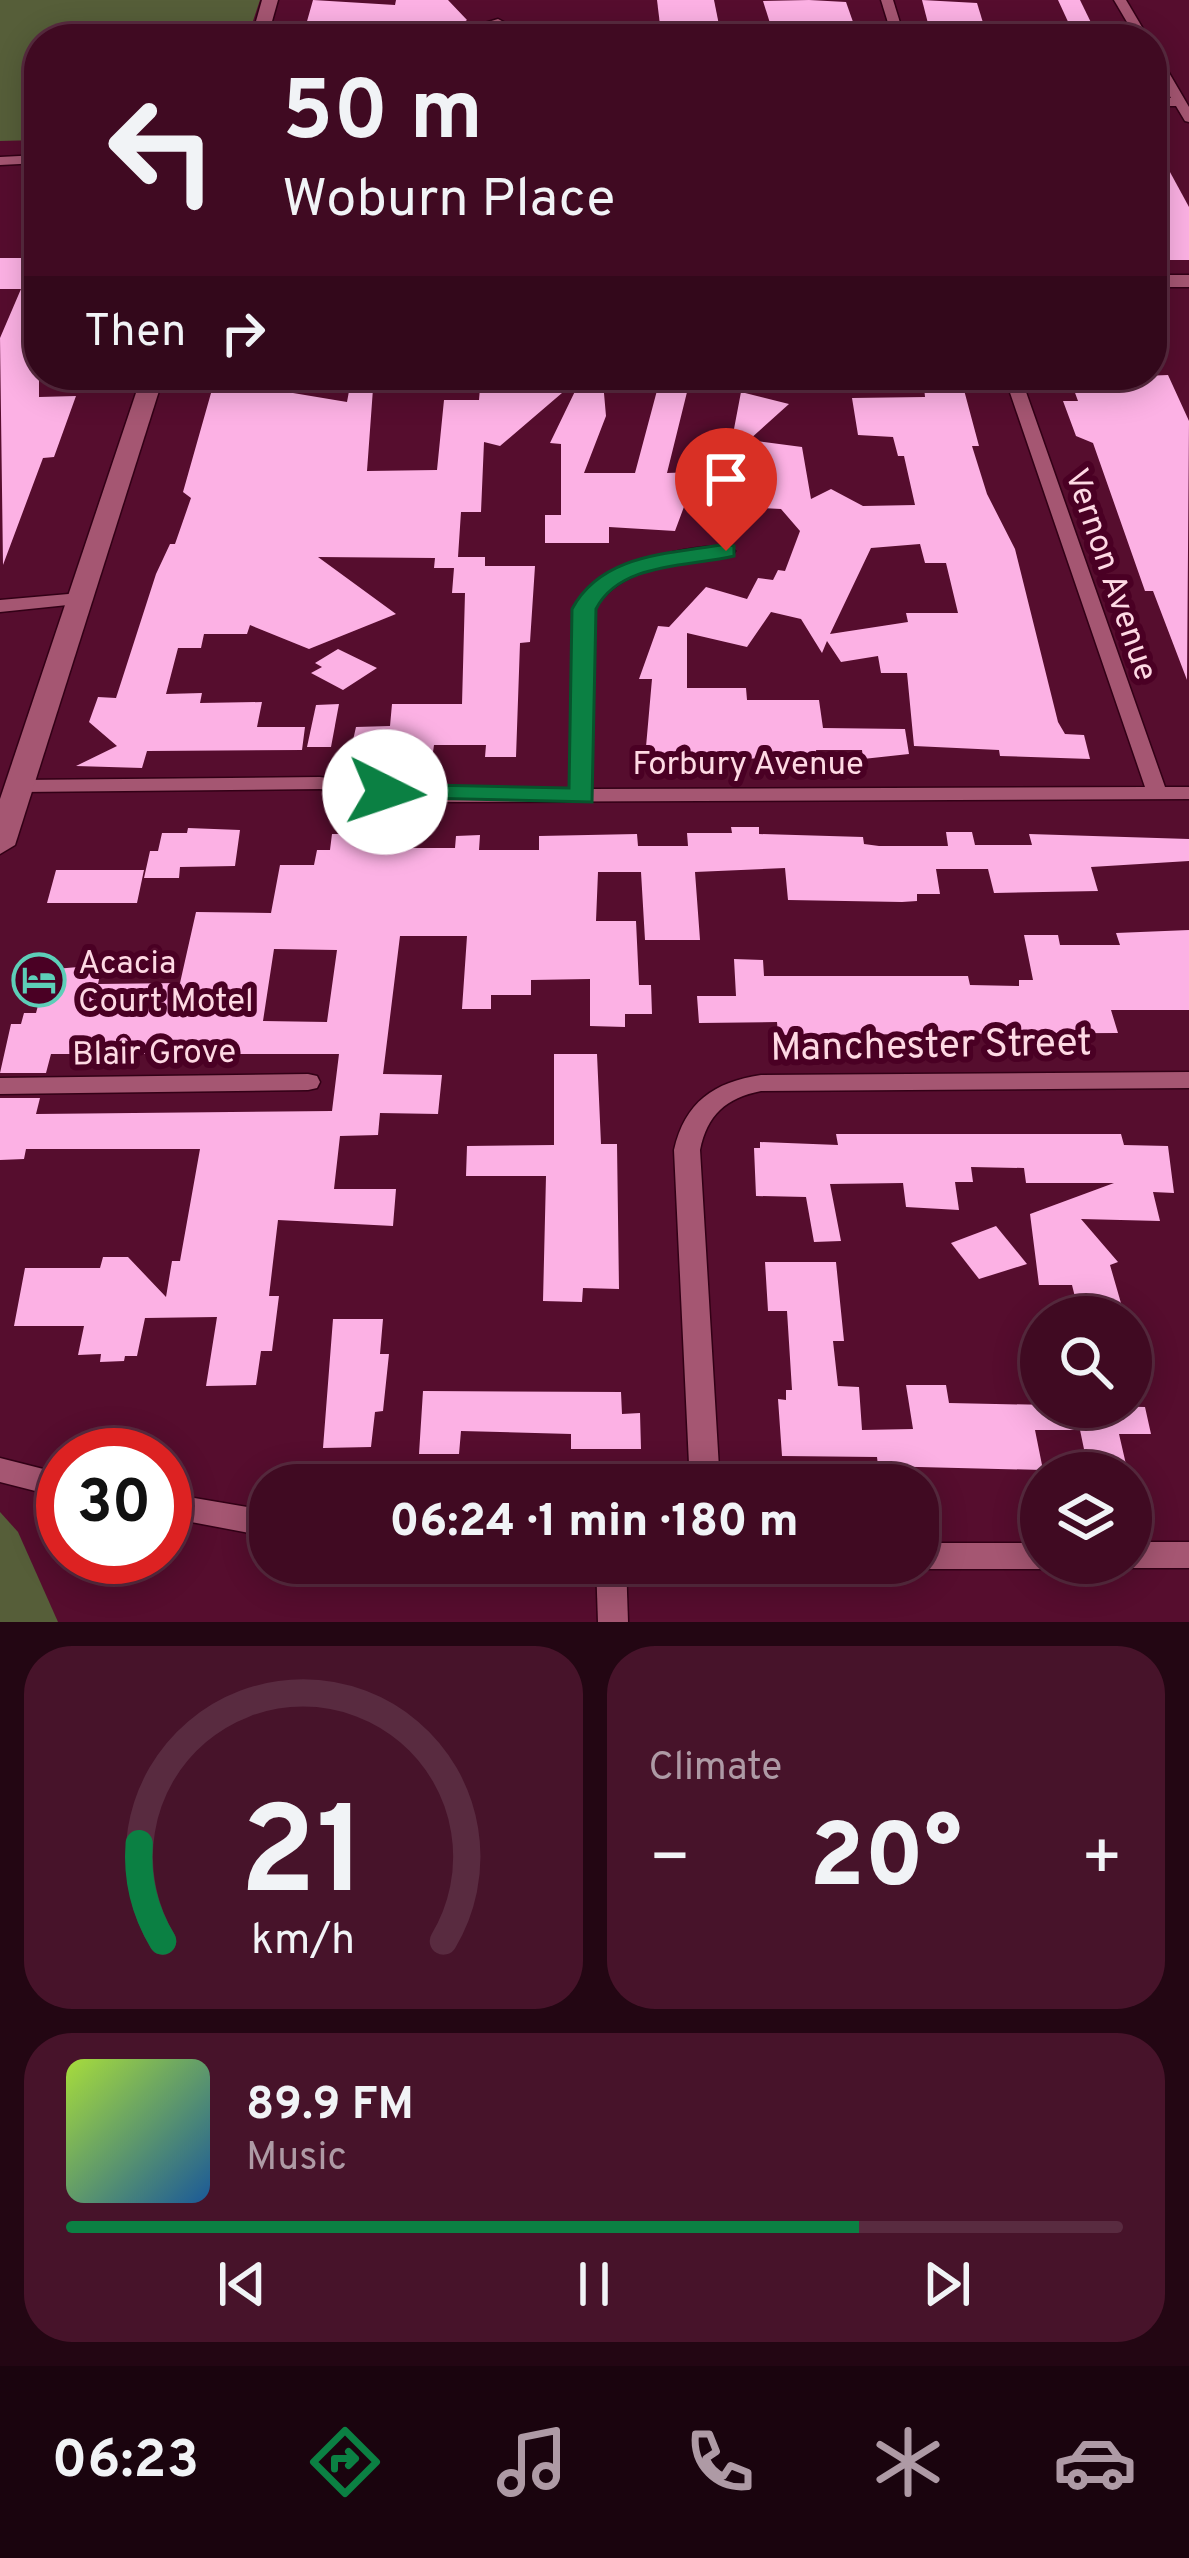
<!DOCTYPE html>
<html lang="en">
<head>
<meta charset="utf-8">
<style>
  body { margin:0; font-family:Overpass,sans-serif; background:#47132a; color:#f1f3f6; height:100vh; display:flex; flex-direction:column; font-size:45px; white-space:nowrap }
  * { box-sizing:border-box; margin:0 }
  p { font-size:39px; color:#ae9aa5 }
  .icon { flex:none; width:66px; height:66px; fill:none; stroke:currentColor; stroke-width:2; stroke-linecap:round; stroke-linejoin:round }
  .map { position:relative; height:1622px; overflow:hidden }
  .drawer { display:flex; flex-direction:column; gap:24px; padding:24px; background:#230613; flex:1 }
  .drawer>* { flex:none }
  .guide { position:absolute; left:24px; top:24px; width:1143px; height:366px; border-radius:48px; box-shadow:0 6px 30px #0003,0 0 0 3px #592b40; background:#400a22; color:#f1f3f6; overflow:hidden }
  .buttons { position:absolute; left:1020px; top:1296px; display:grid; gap:24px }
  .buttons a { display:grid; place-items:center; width:132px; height:132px; border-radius:50%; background:#400a22; box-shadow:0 6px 30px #0003,0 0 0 3px #592b40; font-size:60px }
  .speed { position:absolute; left:36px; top:1428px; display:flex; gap:24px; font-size:60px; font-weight:700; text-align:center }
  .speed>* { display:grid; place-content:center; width:156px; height:156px; border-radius:50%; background:#400a22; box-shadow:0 6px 30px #0003,0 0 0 3px #592b40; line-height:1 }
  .speed .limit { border:18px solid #d22; background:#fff; color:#111 }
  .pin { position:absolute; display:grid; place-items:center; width:102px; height:102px; color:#fff; margin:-123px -51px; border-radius:50% 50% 50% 0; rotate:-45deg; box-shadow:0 0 12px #0007 }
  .pin .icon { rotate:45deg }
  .me { position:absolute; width:132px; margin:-66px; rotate:94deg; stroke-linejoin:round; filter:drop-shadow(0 0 9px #0008) }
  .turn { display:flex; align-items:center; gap:42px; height:252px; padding:0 60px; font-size:54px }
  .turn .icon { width:156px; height:156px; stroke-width:2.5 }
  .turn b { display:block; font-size:84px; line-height:102px }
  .then { display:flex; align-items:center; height:114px; padding:0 60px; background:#0003; gap:24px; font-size:45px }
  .big { font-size:90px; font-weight:800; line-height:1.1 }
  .drawer .card { flex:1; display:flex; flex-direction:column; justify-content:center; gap:18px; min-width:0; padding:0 42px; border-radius:48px; background:#47132a }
  .drawer .dial { align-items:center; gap:0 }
  .dial svg { height:312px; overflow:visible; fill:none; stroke:#592b40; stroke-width:7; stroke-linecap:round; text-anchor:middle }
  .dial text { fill:#f1f3f6; stroke:none }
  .song { display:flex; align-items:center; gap:36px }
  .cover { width:144px; height:144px; border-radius:18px; background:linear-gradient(135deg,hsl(80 70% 55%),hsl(210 70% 35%)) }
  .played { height:12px; border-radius:6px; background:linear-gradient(90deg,#0b8043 75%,#592b40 75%) }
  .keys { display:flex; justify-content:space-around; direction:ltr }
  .heat { display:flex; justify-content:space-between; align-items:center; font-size:66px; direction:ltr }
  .drawer .tiles { flex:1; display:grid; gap:24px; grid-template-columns:1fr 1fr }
  .card:last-child { grid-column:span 2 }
  .trip { position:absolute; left:249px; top:1464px; width:690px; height:120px; border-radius:48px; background:#400a22; box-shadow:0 6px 30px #0003,0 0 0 3px #592b40; font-weight:800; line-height:120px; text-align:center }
  .tabs { display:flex; height:192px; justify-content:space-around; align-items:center; background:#1a040e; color:#ae9aa5 }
  .tabs .icon { width:84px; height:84px }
  .tabs .selected { color:#0b8043 }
  .tabs b { font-size:54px; color:#f1f3f6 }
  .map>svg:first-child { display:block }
</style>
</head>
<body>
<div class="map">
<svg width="1189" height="1622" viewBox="0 0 1189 1622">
  <rect width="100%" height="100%" fill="#560d2e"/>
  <g fill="#565e39">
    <path d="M0,0H260L247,39H39V140L0,141Z"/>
    <path d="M0,1512L18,1532L58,1622H0Z"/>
  </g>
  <g fill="#fcb1e4" fill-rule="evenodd">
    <path d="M313,0L395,5L396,0H448L467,20L441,39H302Z"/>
    <path d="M657,0H714L720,30L660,25Z"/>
    <path d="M809,0L846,2L859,39H775L763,1Z"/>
    <path d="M922,0L977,3L988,39H932Z"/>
    <path d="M1058,0H1080L1099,39H1076Z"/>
    <path d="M1152,139L1189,207V260H1152Z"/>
    <path d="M39,247V397L76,396L54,457L43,458L3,565L0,338L21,289H0V258H34Z"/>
    <path d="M352,375H374L367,471L437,470L444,400H479L480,388L569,387L500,446L484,442L481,512H461L458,557H485V566H535L530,642L520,643L516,757H485L486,745H434L433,752H419L418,760L360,759L361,749H351L356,727L390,726L392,704H462L465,593H452L454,568H434L435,558L318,557L396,614L309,649L250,625L247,634H204L201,648H178L166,694L202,693L200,703L262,702L257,727H305L302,750L147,751L142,768L76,766L117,746L89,722L98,697L116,698L156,574L170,544H175L191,498L183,492L213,386H228L230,377H266L263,388L347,402Z"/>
    <path d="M946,375L953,390H964L979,446H972L987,494L1015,549L1058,722L1065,734L1084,735L1090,759L1000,756L999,750L914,746L907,673H881L878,656L841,662L827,641L822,653L801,619L771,612L747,647L687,633V688H746L747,700H819L823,728L905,729L909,754L863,759L862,750H816L817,757L693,760V767H667L666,758H645L652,679H639L658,626L669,627L706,587L747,599L758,578L773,580L778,570L785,571L800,531L781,509L685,504L675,531L609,527V543H545V515H561V444L550,443L579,383L603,382L606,416L584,473H635L659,383L689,384L667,473L726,471L741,392L789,404L749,440L802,447L811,499L831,489L863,506L915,505L904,456H898L893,437L858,435L852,398L925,397L923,376ZM920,544L925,563H946L958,613H906L908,622L830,634L871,548Z"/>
    <path d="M1168,375L1189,421L1187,680L1153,591H1145L1093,443L1076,436L1063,401H1078L1070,379Z"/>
    <path d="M338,649L377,668L343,690L311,673L322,667L315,663Z"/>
    <path d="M339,704L331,747H307L316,705Z"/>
    <path d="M731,827H759V834L863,837L864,844L879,846H948L946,832H972L975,845H1032L1029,834L1189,839V861L1091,867L1098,891L994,893L988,869H936L940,894H917V901L902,902L788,900L785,868L695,872L700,940H645L641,872H598L596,921H636L639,985H651L652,1014H625V1027L590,1026V979L531,980V995H491V1009H462L467,936H400L383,1074L442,1075L438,1114L380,1113L378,1135L340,1136L334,1189H396L393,1226L278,1220L269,1296H279L272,1351H261L256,1385L206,1386L217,1317L145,1318L137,1356H125L124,1361L100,1362L101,1354L78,1355L84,1326H14L25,1268H100L103,1257H128L166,1297L172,1261H180L200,1149H26L24,1159L0,1160V1098H40L36,1114L332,1111L339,1054H51L46,1073H0L11,1024H21L24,1013H36L45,979H53L55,969L102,965L98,984L180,983L196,912L271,913L280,865H314L317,850H330L332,834H375L374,842H398V848H455L456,836L480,835L479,850H539V836L637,834L638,846H688L687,833H732ZM274,949L337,950L327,1022L263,1021Z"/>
    <path d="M188,828L240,830L235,866L180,867L179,878H144L150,851H158L162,833H187Z"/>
    <path d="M56,870H144L137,903H47Z"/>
    <path d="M1189,930V1010H1111L1118,1033L778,1035L777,1022L699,1023L697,996H736L734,959L763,960L764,976H968L970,985L1019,986V980H1033L1024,935H1058L1060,945H1120L1116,933Z"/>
    <path d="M554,1054H597L601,1144H617L619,1289L583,1288L582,1302L543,1301L546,1176H466L467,1146L554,1145Z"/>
    <path d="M836,1134H1121L1124,1145L1168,1146L1174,1193L1153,1192L1160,1221L1081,1219L1118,1262L1110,1265L1125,1317H1080L1072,1285H1039L1030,1214L1114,1183H1026L1024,1168L971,1167L973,1182H955L959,1210L906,1207L903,1183L830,1184L841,1241L814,1242L806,1197L756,1196L754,1148H760V1142L838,1145Z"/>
    <path d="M996,1226L1027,1264L979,1279L951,1243Z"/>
    <path d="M765,1262H836L844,1341H833L838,1386L859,1387L862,1430L913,1429L906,1385H946L949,1403L1145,1407L1151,1434H1119L1128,1473H1089L1080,1430H1035L1043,1470L878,1466L877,1457L782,1456L778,1399L786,1400V1390H792L787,1311H768Z"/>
    <path d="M333,1319H383L380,1354H389L383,1411L375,1412L371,1447L323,1448Z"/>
    <path d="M423,1391L621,1392L622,1414L640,1413L641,1449H571V1434L461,1431L459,1454H419Z"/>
  </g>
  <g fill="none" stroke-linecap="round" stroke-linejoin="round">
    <g stroke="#320016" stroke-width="3">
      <g id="minor">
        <path d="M881,0H893L905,39H893Z"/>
        <path d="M1114,0H1126L1149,39H1137Z"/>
        <path d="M498,19L515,28L494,37L468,28Z"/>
        <path d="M1152,50L1158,54L1189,107V122L1185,121L1176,106H1152V98H1171L1152,64Z"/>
        <path d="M39,155V163L0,165V157Z"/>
        <path d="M1004,375H1020L1165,787H1189V799L417,802L320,789L20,792L10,786L20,780L320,777L417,790L572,789L576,609C585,595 593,583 607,574C629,560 715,538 735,551L732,555C682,566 626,561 594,609L592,789L1145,787Z"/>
        <path d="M80,593L89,599L87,603L0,612V600Z"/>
        <path d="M1189,1072V1088L761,1091C726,1098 707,1115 700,1150L720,1485H690L674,1150C685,1102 714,1082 761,1075Z"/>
        <path d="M308,1074L317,1076L320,1082L317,1088L308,1090L0,1094V1078Z"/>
        <path d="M0,1458L63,1474V1498L0,1482Z"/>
        <path d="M165,1493L270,1511V1537L165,1517Z"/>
        <path d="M1131,1542H1189V1568H1131L1120,1564L1131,1563Z"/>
        <path d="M918,1543H1041V1563H1053L1041,1569H918L906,1563H918Z"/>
        <path d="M596,1563H626L628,1622H598Z"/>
      </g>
    </g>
    <g stroke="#320016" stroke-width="3">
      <rect id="tertiary" x="1152" y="275" width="37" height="12"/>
    </g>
    <g stroke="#320016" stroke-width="3">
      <g id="secondary">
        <path d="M262,0H278L267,39H251Z"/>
        <path d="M142,375H164L15,845L0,854V799Z"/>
      </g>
    </g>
    <use href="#minor" fill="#a55672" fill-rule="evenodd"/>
    <use href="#tertiary" fill="#a55672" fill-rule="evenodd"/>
    <use href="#secondary" fill="#a55672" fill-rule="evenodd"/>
  </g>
  <path fill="#0b8043" stroke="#07532c" stroke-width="3" d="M726,544L734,546V556C689,567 620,562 596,609L592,802L376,797L372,792L385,784L569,788L572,609C602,553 670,554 726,544Z"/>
  <defs>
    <g id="hotel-ring" transform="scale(2.7)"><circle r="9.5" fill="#4a0024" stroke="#5dceb8" stroke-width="1.5"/><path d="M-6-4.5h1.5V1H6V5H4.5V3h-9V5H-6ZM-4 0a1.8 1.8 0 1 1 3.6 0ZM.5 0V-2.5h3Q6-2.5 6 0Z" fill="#5dceb8"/></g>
  </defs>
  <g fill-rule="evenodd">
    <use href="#hotel-ring" x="39" y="980"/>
  </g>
  <g text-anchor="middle" stroke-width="12" stroke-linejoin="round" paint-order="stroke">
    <g font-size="33" fill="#fed9e4" stroke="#4a0024">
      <text transform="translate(1113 574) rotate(71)" y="12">Vernon Avenue</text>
      <text x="748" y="774">Forbury Avenue</text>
      <text transform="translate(154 1051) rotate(-1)" y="12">Blair Grove</text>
    </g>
    <g font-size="33" fill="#fed9e4" stroke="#4a0024" text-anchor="start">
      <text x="78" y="973">Acacia<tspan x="78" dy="38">Court Motel</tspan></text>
    </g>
    <g font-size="39" fill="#fed9e4" stroke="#4a0024">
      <text transform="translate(931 1043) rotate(-1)" y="14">Manchester Street</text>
    </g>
  </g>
</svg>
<div class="buttons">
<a><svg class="icon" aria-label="search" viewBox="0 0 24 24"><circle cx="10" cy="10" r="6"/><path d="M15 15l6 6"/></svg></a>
<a><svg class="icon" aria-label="layers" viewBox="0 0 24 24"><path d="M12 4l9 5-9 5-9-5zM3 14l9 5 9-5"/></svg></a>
</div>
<div class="speed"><div class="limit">30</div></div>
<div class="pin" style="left:726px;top:551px;background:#d93025"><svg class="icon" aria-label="arrive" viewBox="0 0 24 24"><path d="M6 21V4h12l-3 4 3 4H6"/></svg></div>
<svg class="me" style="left:385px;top:792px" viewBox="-20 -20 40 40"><circle r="19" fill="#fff"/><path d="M0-13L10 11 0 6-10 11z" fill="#0b8043"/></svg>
<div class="trip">06:24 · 1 min · 180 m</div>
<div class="guide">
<div class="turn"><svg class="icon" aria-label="left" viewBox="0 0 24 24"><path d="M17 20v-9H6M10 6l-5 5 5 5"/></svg><div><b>50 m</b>Woburn Place</div></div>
<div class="then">Then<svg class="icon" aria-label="right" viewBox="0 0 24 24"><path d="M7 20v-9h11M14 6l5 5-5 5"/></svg></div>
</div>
</div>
<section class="drawer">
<div class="tiles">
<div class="card dial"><svg viewBox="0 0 100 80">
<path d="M14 69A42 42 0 1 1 86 69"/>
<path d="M14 69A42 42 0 0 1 8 44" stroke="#0b8043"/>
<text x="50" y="56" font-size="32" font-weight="700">21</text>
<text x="50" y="72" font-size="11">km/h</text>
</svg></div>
<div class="card"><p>Climate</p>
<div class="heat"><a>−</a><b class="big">20°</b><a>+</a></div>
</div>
<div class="card">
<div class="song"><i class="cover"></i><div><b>89.9 FM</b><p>Music</p></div></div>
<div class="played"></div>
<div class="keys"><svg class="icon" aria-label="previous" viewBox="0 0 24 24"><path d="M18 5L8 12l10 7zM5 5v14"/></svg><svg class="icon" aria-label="pause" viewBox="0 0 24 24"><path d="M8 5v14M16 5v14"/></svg><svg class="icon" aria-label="next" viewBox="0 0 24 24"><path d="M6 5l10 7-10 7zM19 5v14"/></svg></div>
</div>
</div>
</section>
<nav class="tabs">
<b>06:23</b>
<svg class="icon selected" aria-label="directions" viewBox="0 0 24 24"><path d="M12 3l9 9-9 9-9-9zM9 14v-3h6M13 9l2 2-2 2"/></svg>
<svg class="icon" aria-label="music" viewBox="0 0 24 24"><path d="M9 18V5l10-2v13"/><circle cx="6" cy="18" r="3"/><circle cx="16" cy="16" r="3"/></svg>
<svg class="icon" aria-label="phone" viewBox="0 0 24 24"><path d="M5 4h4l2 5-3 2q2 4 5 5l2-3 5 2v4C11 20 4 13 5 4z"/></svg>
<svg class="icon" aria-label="climate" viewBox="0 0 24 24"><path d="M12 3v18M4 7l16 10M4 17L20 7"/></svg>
<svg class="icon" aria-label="car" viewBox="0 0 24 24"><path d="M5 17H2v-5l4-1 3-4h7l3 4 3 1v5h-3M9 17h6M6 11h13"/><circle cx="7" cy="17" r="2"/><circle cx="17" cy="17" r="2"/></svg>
</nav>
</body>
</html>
